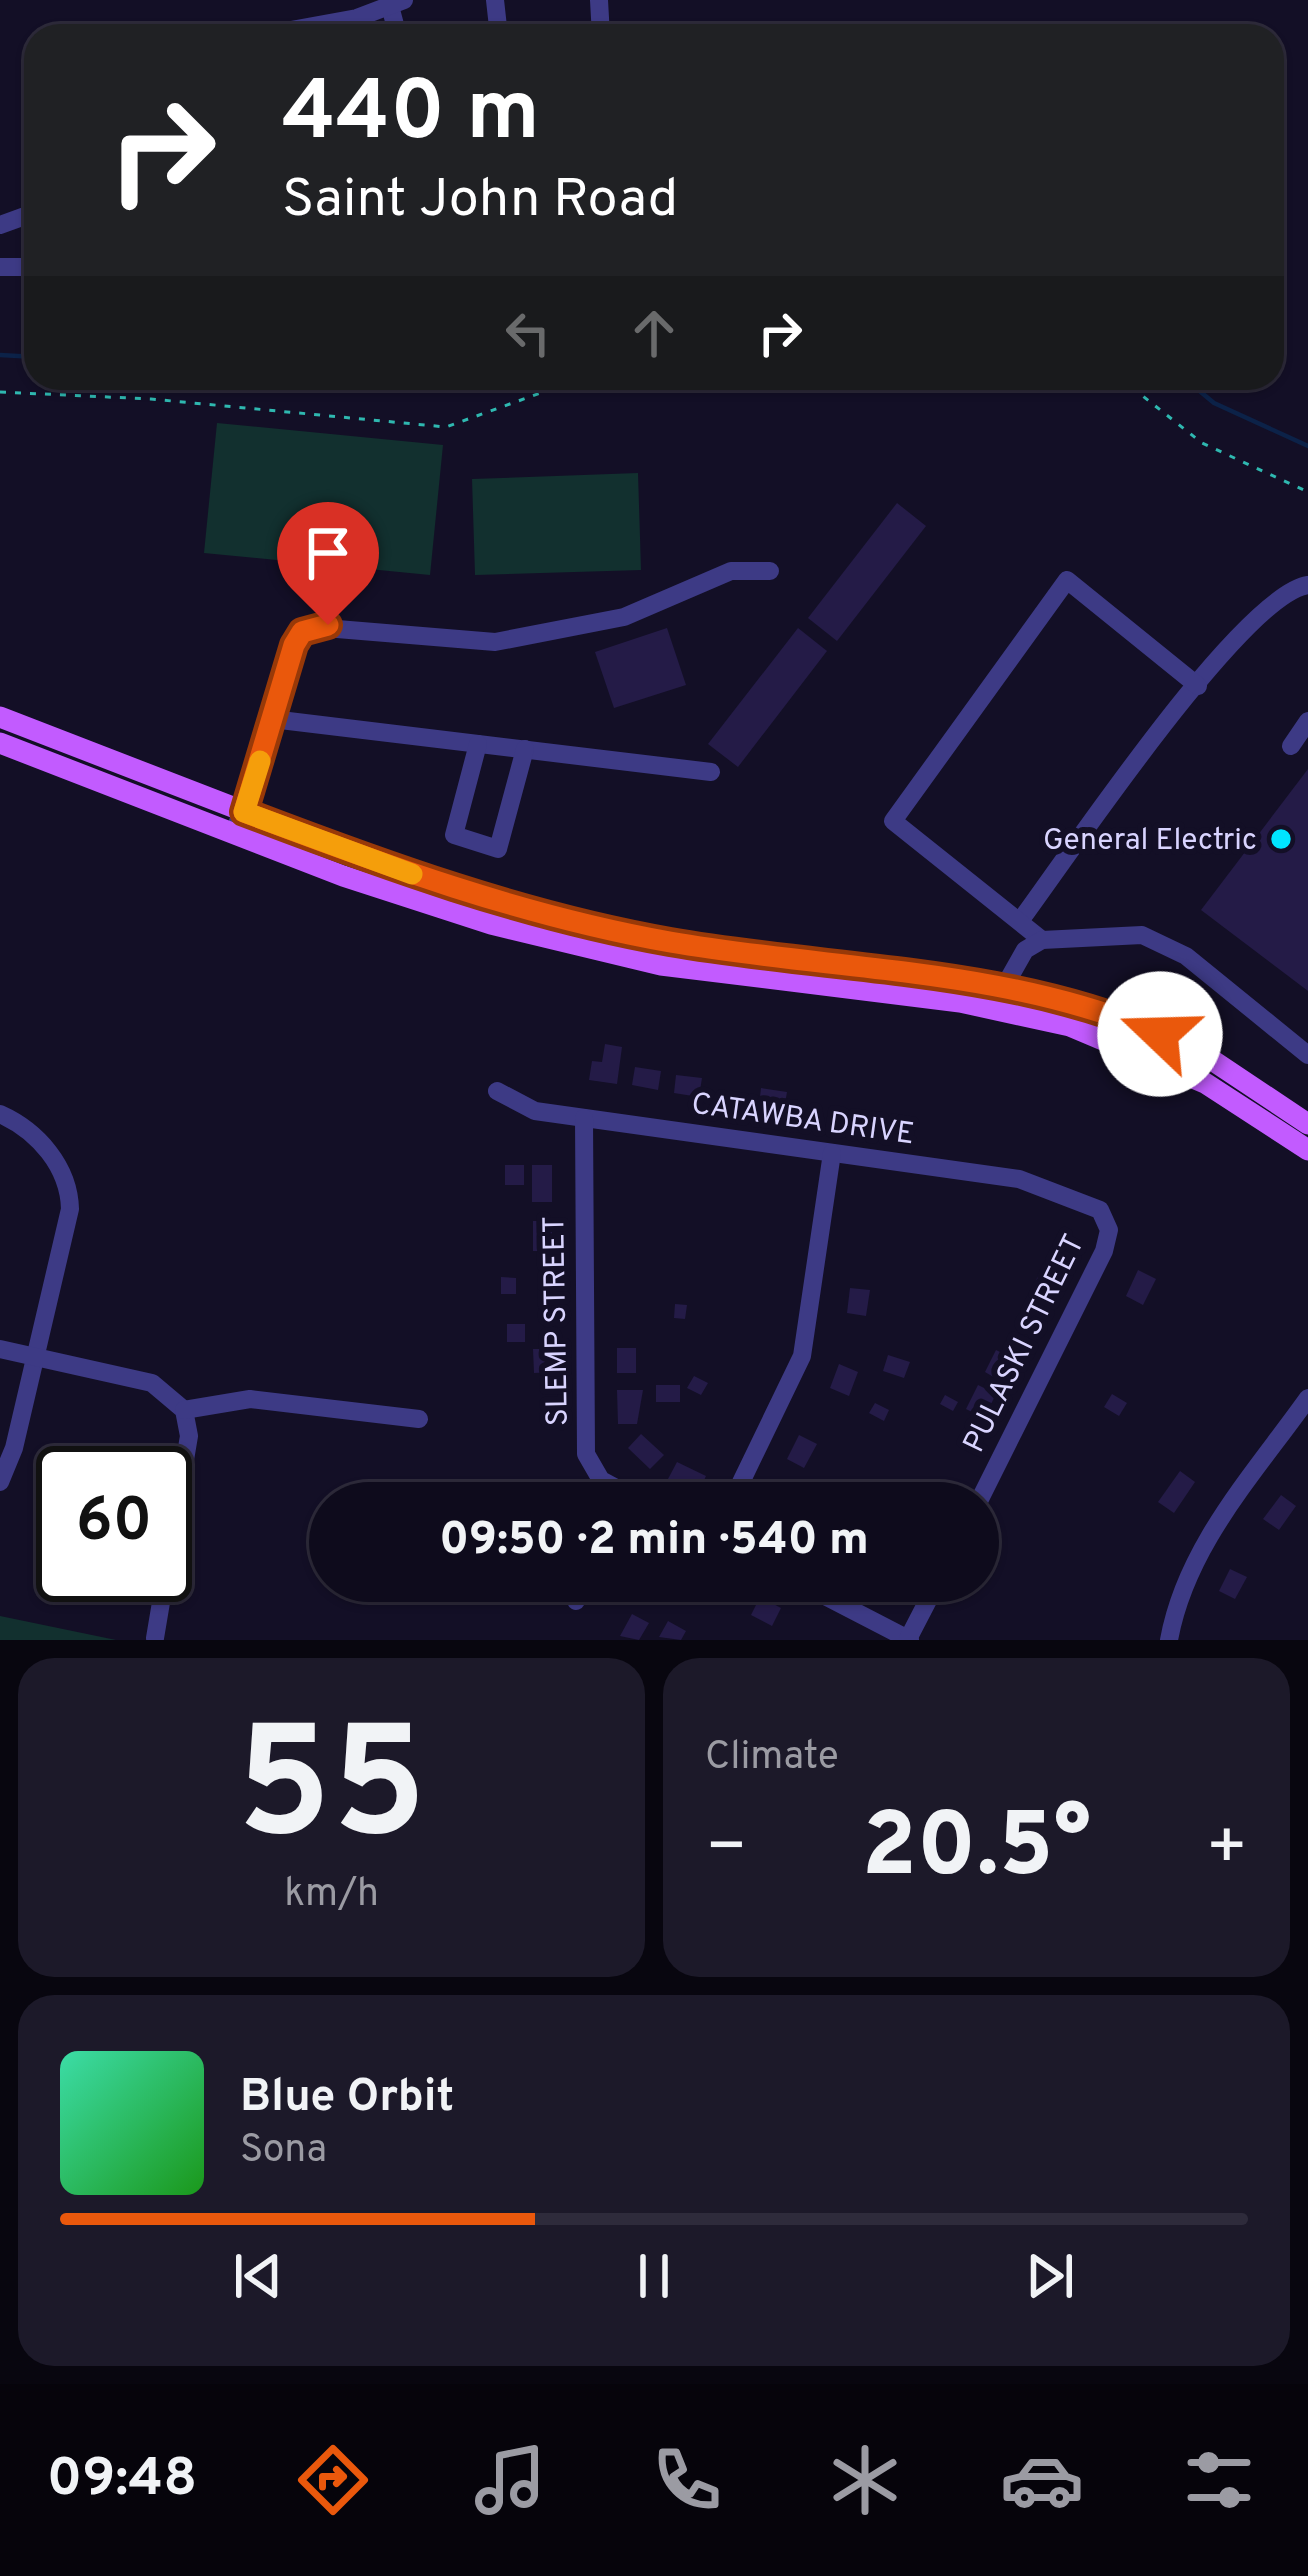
<!DOCTYPE html>
<html lang="en">
<head>
<meta charset="utf-8">
<style>
  body { margin:0; font-family:Overpass,sans-serif; background:#1c1929; color:#f1f3f6; height:100vh; display:flex; flex-direction:column; font-size:45px; white-space:nowrap }
  * { box-sizing:border-box; margin:0 }
  p { font-size:39px; color:#9b9ba3 }
  .icon { flex:none; width:66px; height:66px; fill:none; stroke:currentColor; stroke-width:2; stroke-linecap:round; stroke-linejoin:round }
  .map { position:relative; height:1640px; overflow:hidden }
  .drawer { display:flex; flex-direction:column; gap:18px; padding:18px; background:#08060f; flex:1 }
  .drawer>* { flex:none }
  .top-card { position:absolute; left:24px; top:24px; width:1260px; height:366px; border-radius:36px; box-shadow:0 3px 9px #0004,0 0 0 3px #2e2b3b; background:#202124; color:#fff; overflow:hidden }
  .speed { position:absolute; left:36px; top:1446px; display:flex; gap:24px; font-size:60px; font-weight:700; text-align:center }
  .speed>* { display:grid; place-content:center; width:156px; height:156px; border-radius:50%; background:#0e0b1c; box-shadow:0 3px 9px #0004,0 0 0 3px #2e2b3b; line-height:1 }
  .speed .limit { border:6px solid #111; border-radius:18px; background:#fff; color:#111 }
  .pin { position:absolute; display:grid; place-items:center; width:102px; height:102px; color:#fff; margin:-123px -51px; border-radius:50% 50% 50% 0; rotate:-45deg; box-shadow:0 0 12px #0007 }
  .pin .icon { rotate:45deg }
  .me { position:absolute; width:132px; margin:-66px; rotate:291deg; stroke-linejoin:round; filter:drop-shadow(0 0 9px #0008) }
  .turn { display:flex; align-items:center; gap:42px; height:252px; padding:0 60px; font-size:54px }
  .turn .icon { width:156px; height:156px; stroke-width:2.5 }
  .turn b { display:block; font-size:84px; line-height:102px }
  .lanes { display:flex; align-items:center; height:114px; padding:0 60px; background:#0003; justify-content:center; gap:60px; direction:ltr }
  .lanes .off { opacity:.35 }
  .big { font-size:90px; font-weight:800; line-height:1.1 }
  .drawer .card { flex:1; display:flex; flex-direction:column; justify-content:center; gap:18px; min-width:0; padding:0 42px; border-radius:36px; background:#1c1929 }
  .drawer .dial { align-items:center; gap:0 }
  .dial b { font-size:156px; line-height:1 }
  .song { display:flex; align-items:center; gap:36px }
  .cover { width:144px; height:144px; border-radius:18px; background:linear-gradient(135deg,hsl(160 70% 55%),hsl(120 70% 35%)) }
  .played { height:12px; border-radius:6px; background:linear-gradient(90deg,#ea580c 40%,#2e2b3b 40%) }
  .keys { display:flex; justify-content:space-around; direction:ltr }
  .heat { display:flex; justify-content:space-between; align-items:center; font-size:66px; direction:ltr }
  .drawer .tiles { flex:1; display:grid; gap:18px; grid-template-columns:1fr 1fr }
  .card:last-child { grid-column:span 2 }
  .trip { position:absolute; left:309px; top:1482px; width:690px; height:120px; border-radius:60px; background:#0e0b1c; box-shadow:0 3px 9px #0004,0 0 0 3px #2e2b3b; font-weight:800; line-height:120px; text-align:center }
  .menu { display:flex; height:192px; justify-content:space-around; align-items:center; background:#06040b; color:#9b9ba3 }
  .menu .icon { width:84px; height:84px }
  .menu .active { color:#ea580c }
  .menu b { font-size:54px; color:#f1f3f6 }
  .map>svg:first-child { display:block }
</style>
</head>
<body>
<div class="map">
<svg width="1308" height="1640" viewBox="0 0 1308 1640">
  <rect width="100%" height="100%" fill="#130f26"/>
  <g fill="#12302f">
    <path d="M217,423L443,445L430,575L204,553Z"/>
    <path d="M638,473L641,570L475,575L472,479Z"/>
    <path d="M0,1616L116,1640H0Z"/>
  </g>
  <g fill="none" stroke-linecap="round" stroke-linejoin="round">
    <g stroke="#0c2248" stroke-width="4.5">
      <path d="M0,355L36,357"/>
      <path d="M363,378H451"/>
      <path d="M1184,378L1214,403L1308,446"/>
    </g>
  </g>
  <g fill="#241b47">
    <path d="M897,503L926,526L837,641L808,618Z"/>
    <path d="M667,628L686,685L614,708L595,652Z"/>
    <path d="M798,628L827,651L738,767L708,744Z"/>
    <path d="M1308,769V991L1201,910Z"/>
    <path d="M605,1044L622,1047L617,1084L589,1080L592,1061L602,1062Z"/>
    <path d="M635,1067L661,1071L658,1090L632,1085Z"/>
    <path d="M676,1075L702,1078L699,1097L674,1093Z"/>
    <path d="M761,1088L787,1092L784,1109L759,1106Z"/>
    <rect x="505" y="1165" width="19" height="20"/>
    <rect x="532" y="1165" width="20" height="37"/>
    <rect x="533" y="1221" width="19" height="30"/>
    <path d="M1138,1270L1156,1279L1143,1305L1126,1296Z"/>
    <path d="M1039,1274L1056,1283L1044,1308L1027,1299Z"/>
    <path d="M501,1277L516,1278V1294H501Z"/>
    <path d="M850,1288L870,1290L866,1316L847,1313Z"/>
    <path d="M675,1304L687,1305L685,1319L674,1318Z"/>
    <rect x="507" y="1324" width="18" height="18"/>
    <rect x="617" y="1348" width="19" height="25"/>
    <path d="M533,1349H553L554,1372L534,1373Z"/>
    <path d="M996,1350L1014,1359L1002,1382L985,1372Z"/>
    <path d="M888,1355L910,1362L904,1378L883,1371Z"/>
    <path d="M839,1364L858,1372L849,1396L830,1388Z"/>
    <path d="M694,1376L708,1383L701,1395L687,1388Z"/>
    <rect x="656" y="1385" width="24" height="17"/>
    <path d="M978,1385L996,1394L984,1418L966,1409Z"/>
    <path d="M617,1390H643L637,1424H618Z"/>
    <path d="M1112,1394L1127,1403L1119,1416L1104,1407Z"/>
    <path d="M945,1395L958,1402L953,1411L940,1404Z"/>
    <path d="M875,1403L889,1410L884,1421L869,1413Z"/>
    <path d="M641,1434L664,1455L650,1469L628,1448Z"/>
    <path d="M799,1435L817,1444L804,1468L787,1459Z"/>
    <path d="M677,1462L706,1476L698,1493L668,1479Z"/>
    <path d="M1180,1471L1195,1482L1174,1513L1158,1502Z"/>
    <rect x="495" y="1494" width="17" height="9"/>
    <path d="M1281,1495L1296,1506L1279,1530L1263,1519Z"/>
    <path d="M1230,1569L1247,1577L1235,1599L1219,1591Z"/>
    <path d="M760,1597L781,1608L772,1626L751,1615Z"/>
    <path d="M632,1614L649,1623L639,1640L620,1636Z"/>
    <path d="M668,1621L686,1631L681,1640L659,1637Z"/>
  </g>
  <g fill="none" stroke-linecap="round" stroke-linejoin="round">
    <g stroke="#2fb8b0" stroke-width="3" stroke-dasharray="6 9" stroke-linecap="butt">
      <path d="M1120,378L1202,443L1308,492"/>
      <path d="M0,392L151,399L446,427L582,378"/>
    </g>
    <g stroke="#3d3a85" stroke-width="18">
      <path d="M495,0L499,36"/>
      <path d="M599,0L601,36"/>
      <path d="M390,6L398,36"/>
      <path d="M258,36L357,18L404,0"/>
      <path d="M0,225L36,212"/>
      <path d="M0,267H36"/>
      <path d="M272,719L711,772"/>
      <path d="M478,744L454,835L498,849L525,749"/>
      <path d="M1291,746L1308,721"/>
      <path d="M234,834L294,645L313,627L495,642L624,617L731,571H770"/>
      <path d="M1020,921C1067,858 1242,595 1308,585"/>
      <path d="M1042,940L893,821L1067,580L1198,686"/>
      <path d="M999,996L1025,950L1042,940L1142,935L1186,956L1308,1055"/>
      <path d="M497,1091L535,1111L1019,1179L1100,1210L1109,1230L1104,1251L978,1503"/>
      <path d="M0,1114C38,1131 69,1167 70,1209L14,1448L0,1482"/>
      <path d="M584,1118L586,1454L601,1480L644,1503"/>
      <path d="M0,1349L152,1383L184,1410L189,1436L155,1638"/>
      <path d="M184,1410L250,1399L419,1419"/>
      <path d="M731,1503L802,1356L832,1153"/>
      <path d="M796,1581L910,1640"/>
      <path d="M576,1601L586,1581"/>
      <path d="M908,1639L938,1581"/>
      <path d="M1169,1640C1186,1546 1254,1474 1308,1398"/>
    </g>
    <g stroke="#c25bff" stroke-width="21">
      <path d="M0,717L372,861L530,910L668,941L956,976L1081,1004L1209,1058L1308,1124"/>
      <path d="M0,743L343,876L491,924L661,965L960,1002L1070,1026L1205,1083L1308,1150"/>
    </g>
  </g>
  <g fill="none" stroke-linecap="round" stroke-linejoin="round">
    <g stroke="#983908" stroke-width="30">
      <path id="route" d="M328,625L302,632L294,645L244,812C383,865 523,916 670,942C836,971 1003,967 1160,1034"/>
    </g>
    <use href="#route" stroke="#ea580c" stroke-width="21"/>
    <path stroke="#f59e0b" stroke-width="21" d="M260,761L244,812L412,874"/>
  </g>
  <circle fill="#00e5ff" stroke="#130f26" stroke-width="4.5" cx="1281" cy="839" r="12"/>
  <g text-anchor="middle" stroke-width="12" stroke-linejoin="round" paint-order="stroke">
    <g font-size="30" fill="#d9d4ff" stroke="#130f26" text-anchor="end">
      <text x="1257" y="849">General Electric</text>
    </g>
    <g font-size="30" fill="#d9d4ff" stroke="#130f26">
      <text transform="translate(803 1118) rotate(8)" y="10">CATAWBA DRIVE</text>
      <text transform="translate(555 1321) rotate(-91)" y="10">SLEMP STREET</text>
      <text transform="translate(1023 1343) rotate(-64)" y="10">PULASKI STREET</text>
    </g>
  </g>
</svg>
<div class="speed"><div class="limit">60</div></div>
<div class="pin" style="left:328px;top:625px;background:#d93025"><svg class="icon" aria-label="arrive" viewBox="0 0 24 24"><path d="M6 21V4h12l-3 4 3 4H6"/></svg></div>
<svg class="me" style="left:1160px;top:1034px" viewBox="-20 -20 40 40"><circle r="19" fill="#fff"/><path d="M0-13L10 11 0 6-10 11z" fill="#ea580c"/></svg>
<div class="trip">09:50 · 2 min · 540 m</div>
<div class="top-card">
<div class="turn"><svg class="icon" aria-label="right" viewBox="0 0 24 24"><path d="M7 20v-9h11M14 6l5 5-5 5"/></svg><div><b>440 m</b>Saint John Road</div></div>
<div class="lanes"><svg class="icon off" aria-label="left" viewBox="0 0 24 24"><path d="M17 20v-9H6M10 6l-5 5 5 5"/></svg><svg class="icon off" aria-label="ahead" viewBox="0 0 24 24"><path d="M12 20V5M6 11l6-6 6 6"/></svg><svg class="icon" aria-label="right" viewBox="0 0 24 24"><path d="M7 20v-9h11M14 6l5 5-5 5"/></svg></div>
</div>
</div>
<section class="drawer">
<div class="tiles">
<div class="card dial"><b>55</b><p>km/h</p></div>
<div class="card"><p>Climate</p>
<div class="heat"><a>−</a><b class="big">20.5°</b><a>+</a></div>
</div>
<div class="card">
<div class="song"><i class="cover"></i><div><b>Blue Orbit</b><p>Sona</p></div></div>
<div class="played"></div>
<div class="keys"><svg class="icon" aria-label="previous" viewBox="0 0 24 24"><path d="M18 5L8 12l10 7zM5 5v14"/></svg><svg class="icon" aria-label="pause" viewBox="0 0 24 24"><path d="M8 5v14M16 5v14"/></svg><svg class="icon" aria-label="next" viewBox="0 0 24 24"><path d="M6 5l10 7-10 7zM19 5v14"/></svg></div>
</div>
</div>
</section>
<nav class="menu">
<b>09:48</b>
<svg class="icon active" aria-label="directions" viewBox="0 0 24 24"><path d="M12 3l9 9-9 9-9-9zM9 14v-3h6M13 9l2 2-2 2"/></svg>
<svg class="icon" aria-label="music" viewBox="0 0 24 24"><path d="M9 18V5l10-2v13"/><circle cx="6" cy="18" r="3"/><circle cx="16" cy="16" r="3"/></svg>
<svg class="icon" aria-label="phone" viewBox="0 0 24 24"><path d="M5 4h4l2 5-3 2q2 4 5 5l2-3 5 2v4C11 20 4 13 5 4z"/></svg>
<svg class="icon" aria-label="climate" viewBox="0 0 24 24"><path d="M12 3v18M4 7l16 10M4 17L20 7"/></svg>
<svg class="icon" aria-label="car" viewBox="0 0 24 24"><path d="M5 17H2v-5l4-1 3-4h7l3 4 3 1v5h-3M9 17h6M6 11h13"/><circle cx="7" cy="17" r="2"/><circle cx="17" cy="17" r="2"/></svg>
<svg class="icon" aria-label="filters" viewBox="0 0 24 24"><path d="M4 7h16M4 17h16"/><circle cx="9" cy="7" r="2"/><circle cx="15" cy="17" r="2"/></svg>
</nav>
</body>
</html>
